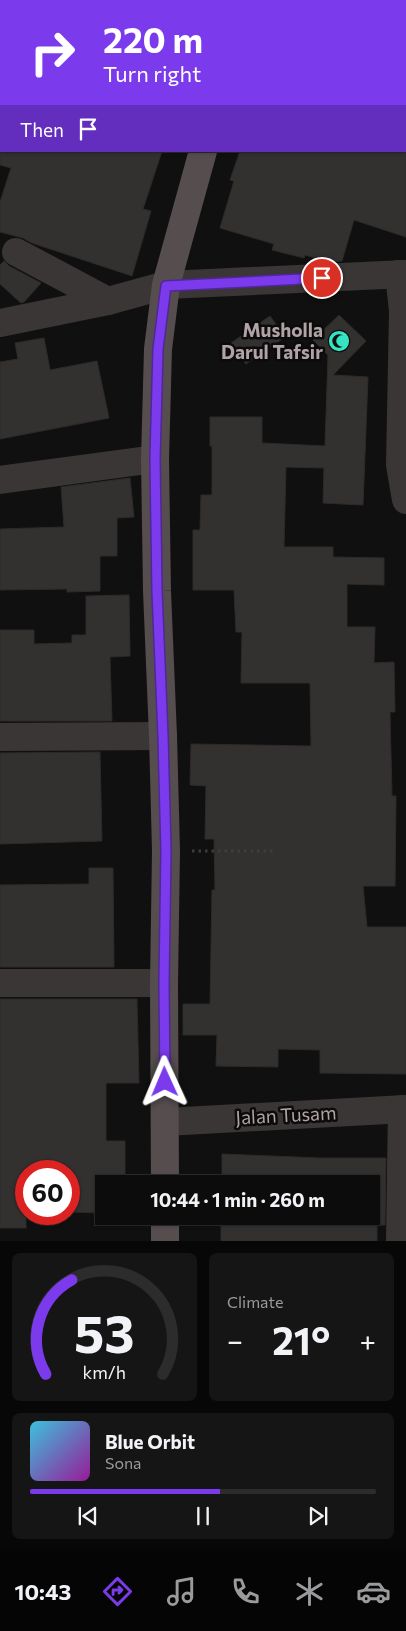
<!DOCTYPE html>
<html lang="en">
<head>
<meta charset="utf-8">
<style>
  body { margin:0; font-family:Commissioner,sans-serif; background:#161515; color:#f1f3f6; height:100vh; display:flex; flex-direction:column; font-size:19px; white-space:nowrap }
  * { box-sizing:border-box; margin:0 }
  p { font-size:16px; color:#9a9b9d }
  .icon { flex:none; width:28px; height:28px; fill:none; stroke:currentColor; stroke-width:2; stroke-linecap:round; stroke-linejoin:round }
  .map { position:relative; height:1241px; overflow:hidden }
  .drawer { display:flex; flex-direction:column; gap:12px; padding:12px; background:#070707; flex:1 }
  .drawer>* { flex:none }
  .hud { position:absolute; left:0px; top:0px; width:406px; height:152px; box-shadow:0 1px 4px #0004,0 0 0 1px #2d2c2d; background:#7c3aed; color:#fff; overflow:hidden }
  .speed { position:absolute; left:15px; top:1160px; display:flex; gap:10px; font-size:25px; font-weight:700; text-align:center }
  .speed>* { display:grid; place-content:center; width:65px; height:65px; border-radius:50%; background:#0d0c0c; box-shadow:0 1px 4px #0004,0 0 0 1px #2d2c2d; line-height:1 }
  .speed .limit { border:8px solid #d22; background:#fff; color:#111 }
  .pin { position:absolute; display:grid; place-items:center; width:42px; height:42px; color:#fff; margin:-21px; border:2px solid #fff; border-radius:50%; box-shadow:0 1px 5px #0007 }
  .me { position:absolute; width:55px; margin:-28px; rotate:359deg; stroke-linejoin:round; filter:drop-shadow(0 0 4px #0008) }
  .turn { display:flex; align-items:center; gap:18px; height:105px; padding:0 20px; font-size:22px }
  .turn .icon { width:65px; height:65px; stroke-width:2.5 }
  .turn b { display:block; font-size:35px; line-height:42px }
  .then { display:flex; align-items:center; height:48px; padding:0 20px; background:#0003; gap:10px; font-size:19px }
  .big { font-size:38px; font-weight:700; line-height:1.1 }
  .drawer .widget { flex:1; display:flex; flex-direction:column; justify-content:center; gap:8px; min-width:0; padding:0 18px; border-radius:8px; background:#161515 }
  .drawer .dial { align-items:center; gap:0 }
  .dial svg { height:130px; overflow:visible; fill:none; stroke:#2d2c2d; stroke-width:7; stroke-linecap:round; text-anchor:middle }
  .dial text { fill:#f1f3f6; stroke:none }
  .song { display:flex; align-items:center; gap:15px }
  .cover { width:60px; height:60px; border-radius:8px; background:linear-gradient(135deg,hsl(190 70% 55%),hsl(300 70% 35%)) }
  .played { height:5px; border-radius:2px; background:linear-gradient(90deg,#7c3aed 55%,#2d2c2d 55%) }
  .keys { display:flex; justify-content:space-around; direction:ltr }
  .heat { display:flex; justify-content:space-between; align-items:center; font-size:28px; direction:ltr }
  .drawer .tiles { flex:1; display:grid; gap:12px; grid-template-columns:1fr 1fr }
  .widget:last-child { grid-column:span 2 }
  .trip { position:absolute; left:95px; top:1175px; width:285px; height:50px; border-radius:0px; background:#0d0c0c; box-shadow:0 1px 4px #0004,0 0 0 1px #2d2c2d; font-weight:700; line-height:50px; text-align:center }
  .menu { display:flex; height:80px; justify-content:space-around; align-items:center; background:#050505; color:#9a9b9d }
  .menu .icon { width:35px; height:35px }
  .menu .active { color:#7c3aed }
  .menu b { font-size:22px; color:#f1f3f6 }
  .map>svg:first-child { display:block }
</style>
</head>
<body>
<div class="map">
<svg width="406" height="1241" viewBox="0 0 406 1241">
  <rect width="100%" height="100%" fill="#111010"/>
  <g fill="#333030" stroke="#2d2a2a">
    <path d="M0,151H162L143,209L151,211L132,276L32,243L23,238L0,232V202L11,168L0,165Z"/>
    <path d="M240,151H406V237L354,220L342,261L330,262L305,255L304,258L272,250L274,244L220,228L234,181L230,180Z"/>
    <path d="M4,261L9,266L41,283L24,302L21,303L0,284V265Z"/>
    <path d="M339,315L366,341L333,375L368,377L363,505L323,503L324,468L286,467L284,547H333V557L384,558V585L347,584V627H375L374,663L394,662L395,712H390L392,796H396L395,886H363L367,927H406V1074L320,1073V1050L278,1049V1067L216,1066L217,1035H183V1004H210L212,890H215L214,839H205L206,786L190,785L191,744L311,746L310,683H241L242,632H236L234,590H193V530H200L201,495H212V446H210V417H262V443L325,446L328,355L313,340Z"/>
    <path d="M270,316L285,337L246,364L231,343Z"/>
    <path d="M44,338L50,370L97,361L109,418L0,439V362L18,359L15,343Z"/>
    <path d="M130,478L134,517L117,518V556H100V591L67,592V589L0,590V529L64,527L61,487Z"/>
    <path d="M129,595L130,656L110,657L112,721H0V630H34V644L72,643V635H86V596Z"/>
    <path d="M100,752L102,841L0,844V753Z"/>
    <path d="M89,868H113L114,967H0V885L89,884Z"/>
    <path d="M0,999H137L139,1083H106V1141H125V1184H104V1213L69,1212V1171H26V1228H0Z"/>
    <path d="M222,1154L320,1158H386L385,1225H377V1241H221V1216H371V1184H222Z"/>
  </g>
  <g fill="none" stroke-linecap="round" stroke-linejoin="round">
    <path stroke="#423b3c" stroke-width="3" stroke-dasharray="2.5 4" stroke-linecap="butt" d="M192,851H273"/>
    <g stroke="#3b3636" stroke-width="28">
      <path d="M52,1V0"/>
      <path d="M16,252L108,301"/>
      <path d="M399,274L403,311L400,465L406,500"/>
      <path d="M0,323L108,301L166,285L406,274"/>
      <path d="M0,480L155,459"/>
      <path d="M0,737L163,736"/>
      <path d="M0,983H164"/>
      <path d="M165,1122L406,1109"/>
      <path d="M400,1241L402,1109"/>
    </g>
    <g stroke="#554d4e" stroke-width="28">
      <path d="M245,1V0"/>
      <path d="M165,1184L164,983L166,851L163,736L157,591L155,459L158,349L166,285L203,151"/>
      <path d="M165,1241V1216"/>
    </g>
  </g>
  <g fill="none" stroke-linecap="round" stroke-linejoin="round">
    <g stroke="#51269a" stroke-width="12">
      <path id="route" d="M165,1082L164,983L166,851L163,736L157,591L155,459L158,349L166,286L322,278"/>
    </g>
    <use href="#route" stroke="#7c3aed" stroke-width="9"/>
  </g>
  <defs>
    <g id="mosque-disc" transform="scale(1.125)"><circle r="9.5" fill="#35e4c2" stroke="#0c0b0b"/><path d="M3.5-4.9A6 6 0 1 0 3.5 4.9A5 5 0 1 1 3.5-4.9Z" fill="#111"/></g>
  </defs>
  <g fill-rule="evenodd">
    <use href="#mosque-disc" x="339" y="341"/>
  </g>
  <g text-anchor="middle" stroke-width="5" stroke-linejoin="round" paint-order="stroke">
    <g font-size="19" font-weight="bold" fill="#b1a2a5" stroke="#0c0b0b" text-anchor="end">
      <text x="323" y="337">Musholla<tspan x="323" dy="22">Darul Tafsir</tspan></text>
    </g>
    <g font-size="19" fill="#b1a2a5" stroke="#0c0b0b">
      <text transform="translate(286 1115) rotate(-3)" y="7">Jalan Tusam</text>
    </g>
  </g>
</svg>
<div class="speed"><div class="limit">60</div></div>
<div class="pin" style="left:322px;top:278px;background:#d93025"><svg class="icon" aria-label="arrive" viewBox="0 0 24 24"><path d="M6 21V4h12l-3 4 3 4H6"/></svg></div>
<svg class="me" style="left:165px;top:1082px" viewBox="-20 -20 40 40"><path d="M0-17L14 15 0 8-14 15z" fill="#7c3aed" stroke="#fff" stroke-width="4"/></svg>
<div class="trip">10:44 · 1 min · 260 m</div>
<div class="hud">
<div class="turn"><svg class="icon" aria-label="right" viewBox="0 0 24 24"><path d="M7 20v-9h11M14 6l5 5-5 5"/></svg><div><b>220 m</b>Turn right</div></div>
<div class="then">Then<svg class="icon" aria-label="arrive" viewBox="0 0 24 24"><path d="M6 21V4h12l-3 4 3 4H6"/></svg></div>
</div>
</div>
<section class="drawer">
<div class="tiles">
<div class="widget dial"><svg viewBox="0 0 100 80">
<path d="M14 69A42 42 0 1 1 86 69"/>
<path d="M14 69A42 42 0 0 1 30 11" stroke="#7c3aed"/>
<text x="50" y="56" font-size="32" font-weight="700">53</text>
<text x="50" y="72" font-size="11">km/h</text>
</svg></div>
<div class="widget"><p>Climate</p>
<div class="heat"><a>−</a><b class="big">21°</b><a>+</a></div>
</div>
<div class="widget">
<div class="song"><i class="cover"></i><div><b>Blue Orbit</b><p>Sona</p></div></div>
<div class="played"></div>
<div class="keys"><svg class="icon" aria-label="previous" viewBox="0 0 24 24"><path d="M18 5L8 12l10 7zM5 5v14"/></svg><svg class="icon" aria-label="pause" viewBox="0 0 24 24"><path d="M8 5v14M16 5v14"/></svg><svg class="icon" aria-label="next" viewBox="0 0 24 24"><path d="M6 5l10 7-10 7zM19 5v14"/></svg></div>
</div>
</div>
</section>
<nav class="menu">
<b>10:43</b>
<svg class="icon active" aria-label="directions" viewBox="0 0 24 24"><path d="M12 3l9 9-9 9-9-9zM9 14v-3h6M13 9l2 2-2 2"/></svg>
<svg class="icon" aria-label="music" viewBox="0 0 24 24"><path d="M9 18V5l10-2v13"/><circle cx="6" cy="18" r="3"/><circle cx="16" cy="16" r="3"/></svg>
<svg class="icon" aria-label="phone" viewBox="0 0 24 24"><path d="M5 4h4l2 5-3 2q2 4 5 5l2-3 5 2v4C11 20 4 13 5 4z"/></svg>
<svg class="icon" aria-label="climate" viewBox="0 0 24 24"><path d="M12 3v18M4 7l16 10M4 17L20 7"/></svg>
<svg class="icon" aria-label="car" viewBox="0 0 24 24"><path d="M5 17H2v-5l4-1 3-4h7l3 4 3 1v5h-3M9 17h6M6 11h13"/><circle cx="7" cy="17" r="2"/><circle cx="17" cy="17" r="2"/></svg>
</nav>
</body>
</html>
